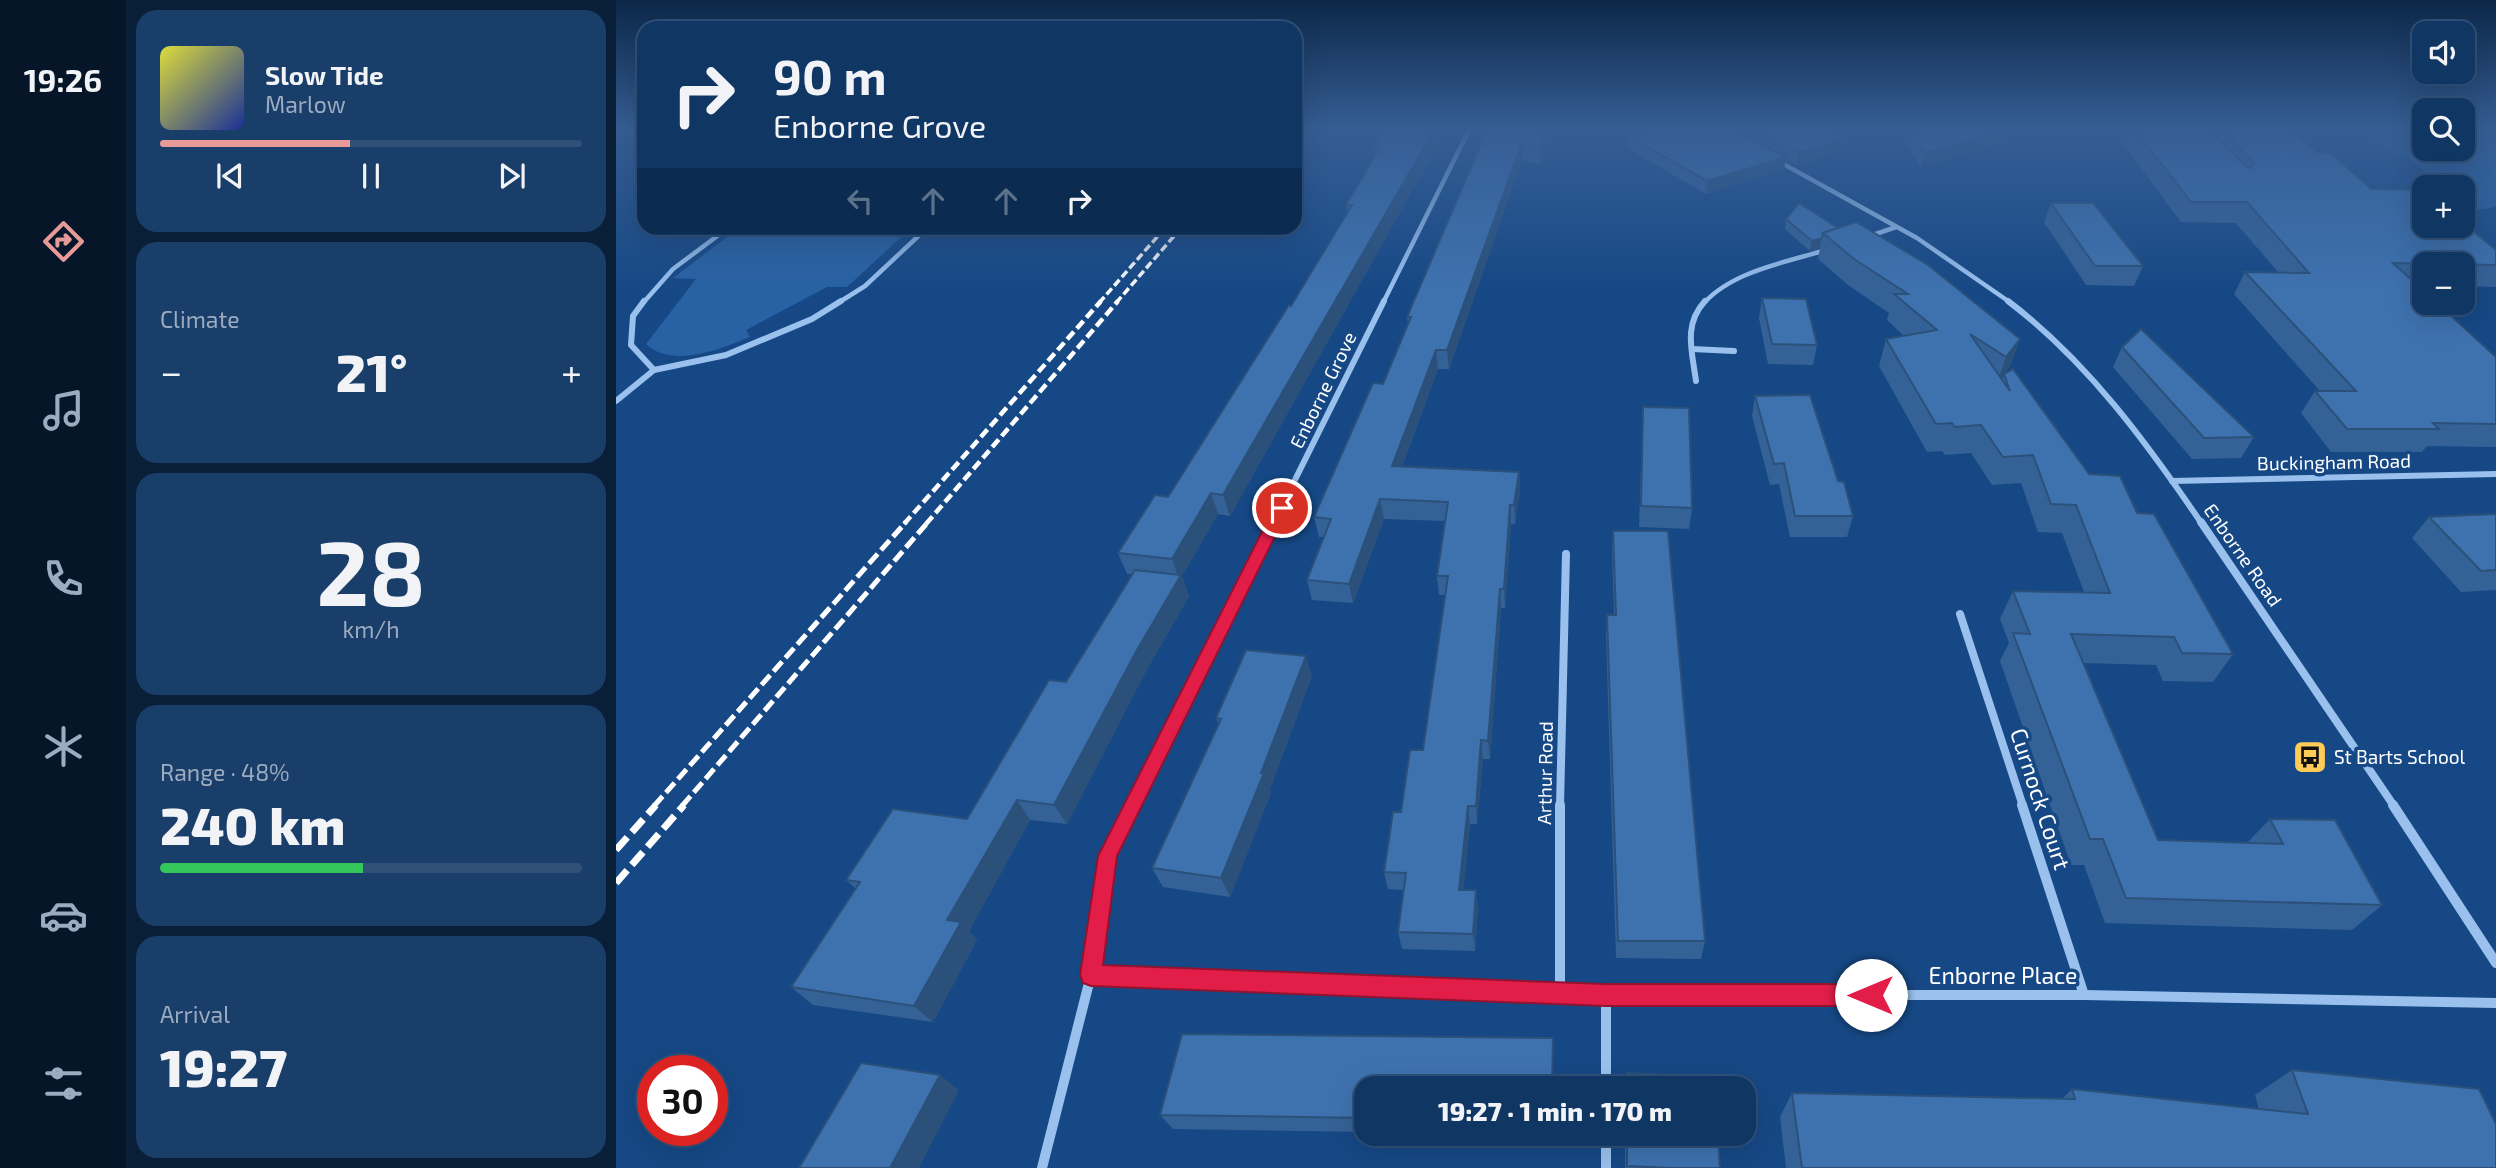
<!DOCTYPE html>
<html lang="en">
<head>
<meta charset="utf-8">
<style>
  body { margin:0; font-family:"Exo 2",sans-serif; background:#193e6a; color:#f1f3f6; height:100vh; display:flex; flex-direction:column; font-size:26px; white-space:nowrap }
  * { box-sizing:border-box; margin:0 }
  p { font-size:23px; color:#9cabbf }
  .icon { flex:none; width:38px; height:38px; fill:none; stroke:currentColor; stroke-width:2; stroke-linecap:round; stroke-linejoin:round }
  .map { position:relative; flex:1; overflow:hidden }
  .side { display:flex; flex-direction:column; gap:10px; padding:10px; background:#091e37; width:490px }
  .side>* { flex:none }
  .hud { position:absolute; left:21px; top:21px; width:665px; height:214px; border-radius:21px; box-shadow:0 7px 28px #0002,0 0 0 2px #305078; background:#103664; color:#f1f3f6; overflow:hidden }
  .fabs { position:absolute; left:1796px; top:21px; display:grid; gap:14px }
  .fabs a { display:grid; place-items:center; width:63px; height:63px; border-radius:14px; background:#103664; box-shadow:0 7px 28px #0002,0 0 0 2px #305078; font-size:35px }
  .speed { position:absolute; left:21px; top:1055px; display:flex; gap:14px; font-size:35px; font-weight:700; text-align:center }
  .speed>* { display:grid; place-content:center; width:91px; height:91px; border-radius:50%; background:#103664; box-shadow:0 7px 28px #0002,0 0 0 2px #305078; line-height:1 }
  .speed .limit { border:10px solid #d22; background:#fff; color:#111 }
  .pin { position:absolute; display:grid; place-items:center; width:60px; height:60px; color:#fff; margin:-30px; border:4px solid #fff; border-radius:50%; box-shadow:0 2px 7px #0007 }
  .me { position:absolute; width:77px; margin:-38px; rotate:270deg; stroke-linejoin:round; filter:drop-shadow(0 0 5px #0008) }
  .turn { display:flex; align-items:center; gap:24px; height:147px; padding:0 21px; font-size:32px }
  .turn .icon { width:91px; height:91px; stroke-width:2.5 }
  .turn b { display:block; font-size:49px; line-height:60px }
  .lanes { display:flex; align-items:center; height:66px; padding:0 21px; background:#0003; justify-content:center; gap:35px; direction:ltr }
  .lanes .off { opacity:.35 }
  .big { font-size:52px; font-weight:800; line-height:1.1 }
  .side .tile { flex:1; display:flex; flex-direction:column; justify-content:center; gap:10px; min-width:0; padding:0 24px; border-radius:21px; background:#193e6a }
  .side .dial { align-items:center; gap:0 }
  .dial b { font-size:91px; line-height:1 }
  .song { display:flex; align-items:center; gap:21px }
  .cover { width:84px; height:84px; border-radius:10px; background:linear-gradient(135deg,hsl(60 70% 55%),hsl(230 70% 35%)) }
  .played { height:7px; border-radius:4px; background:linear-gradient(90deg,#e69b98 45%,#305078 45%) }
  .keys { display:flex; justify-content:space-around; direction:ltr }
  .heat { display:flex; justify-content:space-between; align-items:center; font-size:38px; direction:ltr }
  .charge { height:10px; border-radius:5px; background:linear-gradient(90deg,#34c759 48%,#305078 0) }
  .trip { position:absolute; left:738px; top:1076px; width:402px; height:70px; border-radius:21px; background:#103664; box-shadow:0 7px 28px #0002,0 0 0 2px #305078; font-weight:800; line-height:70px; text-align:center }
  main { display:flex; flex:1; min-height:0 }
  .menu { display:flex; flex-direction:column; width:126px; justify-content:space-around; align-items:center; background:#061628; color:#9cabbf }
  .menu .icon { width:49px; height:49px }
  .menu .selected { color:#e69b98 }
  .menu b { font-size:32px; color:#f1f3f6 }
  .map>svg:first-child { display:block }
</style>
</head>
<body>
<main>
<nav class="menu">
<b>19:26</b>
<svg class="icon selected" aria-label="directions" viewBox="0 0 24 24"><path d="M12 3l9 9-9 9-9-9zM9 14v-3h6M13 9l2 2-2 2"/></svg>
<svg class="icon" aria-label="music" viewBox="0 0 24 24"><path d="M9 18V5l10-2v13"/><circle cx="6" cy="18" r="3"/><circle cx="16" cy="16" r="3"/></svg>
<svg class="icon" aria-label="phone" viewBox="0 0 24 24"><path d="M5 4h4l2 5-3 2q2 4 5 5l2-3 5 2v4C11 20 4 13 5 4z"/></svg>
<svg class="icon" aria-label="climate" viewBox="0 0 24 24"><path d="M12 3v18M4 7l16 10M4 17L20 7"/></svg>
<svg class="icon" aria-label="car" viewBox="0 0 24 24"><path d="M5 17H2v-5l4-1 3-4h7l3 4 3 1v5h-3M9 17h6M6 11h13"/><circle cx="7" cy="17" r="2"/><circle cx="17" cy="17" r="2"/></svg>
<svg class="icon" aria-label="filters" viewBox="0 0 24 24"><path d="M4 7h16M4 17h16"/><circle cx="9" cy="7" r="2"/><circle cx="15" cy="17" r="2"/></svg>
</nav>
<section class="side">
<div class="tile">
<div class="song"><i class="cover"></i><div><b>Slow Tide</b><p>Marlow</p></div></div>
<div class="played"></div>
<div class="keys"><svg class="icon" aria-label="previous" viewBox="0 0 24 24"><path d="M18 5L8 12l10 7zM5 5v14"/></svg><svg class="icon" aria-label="pause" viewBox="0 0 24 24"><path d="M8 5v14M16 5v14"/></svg><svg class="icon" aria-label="next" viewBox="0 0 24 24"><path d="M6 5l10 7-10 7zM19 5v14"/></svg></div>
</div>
<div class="tile"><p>Climate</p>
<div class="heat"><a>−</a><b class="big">21°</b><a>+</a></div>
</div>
<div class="tile dial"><b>28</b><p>km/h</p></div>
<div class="tile"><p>Range · 48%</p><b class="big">240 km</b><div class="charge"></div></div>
<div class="tile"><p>Arrival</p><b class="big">19:27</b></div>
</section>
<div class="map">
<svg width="1880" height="1168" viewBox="0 0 1880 1168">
  <rect width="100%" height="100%" fill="#164885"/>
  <g fill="#2862a4">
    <path d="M1747,130H1808V149H1846V130H1880V206C1865,211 1858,211 1846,201V187H1829L1789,155H1778Z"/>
    <path d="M123,228H295L231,287H211L130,330L134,337C104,349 57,369 30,344L80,279L57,278Z"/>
  </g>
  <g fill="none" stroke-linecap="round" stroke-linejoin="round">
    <g stroke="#9ac1ee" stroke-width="4.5">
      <path d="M1162,161L1301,238L1395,303"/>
      <path d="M1254,236L1280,227"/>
      <path d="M27,303L57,269L112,228"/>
      <path d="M222,303L249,286L311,228"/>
      <path d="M767,303L853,130"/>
      <path d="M1088,303C1117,271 1171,262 1210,250"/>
    </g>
    <g stroke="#9ac1ee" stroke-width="6">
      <path d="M28,301L17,316L15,345L38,370"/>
      <path d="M1392,301C1471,361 1531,443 1586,524"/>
      <path d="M1076,349L1118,351"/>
      <path d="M1080,381C1076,351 1067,325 1089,301"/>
      <path d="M0,401L38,370L110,355L196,319L225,301"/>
      <path d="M1556,481L1880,474"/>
      <path d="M657,524L768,301"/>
    </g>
    <g stroke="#9ac1ee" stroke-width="8">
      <path d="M1585,522L1778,806"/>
      <path d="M1344,614L1407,806"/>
      <path d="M517,806L658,522"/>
      <path d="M944,806L950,554"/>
    </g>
    <g stroke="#9ac1ee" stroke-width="10">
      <path d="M944,805V992"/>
      <path d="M1406,805L1468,995"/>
      <path d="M1777,805L1880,963"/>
      <path d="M475,975L990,995H1468L1880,1003"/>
      <path d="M990,995V1088"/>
      <path d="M990,1134V1168"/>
      <path d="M426,1168L475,975L492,856L518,805"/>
    </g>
    <g stroke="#fff" stroke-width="3.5" stroke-dasharray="8 3.5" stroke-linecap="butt">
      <path d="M483,303L549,228"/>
      <path d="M500,303L565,228"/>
    </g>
    <g stroke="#fff" stroke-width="4.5" stroke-dasharray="10 4.5" stroke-linecap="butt">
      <path d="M288,524L485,301"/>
      <path d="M310,524L502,301"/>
    </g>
    <g stroke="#fff" stroke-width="5" stroke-dasharray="13 5" stroke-linecap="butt">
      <path d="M38,806L290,522"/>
      <path d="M66,806L312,522"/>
    </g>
    <g stroke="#fff" stroke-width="7" stroke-dasharray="17 7" stroke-linecap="butt">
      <path d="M0,850L40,805"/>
      <path d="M0,883L68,805"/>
    </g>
  </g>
  <g fill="#356296">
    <path d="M830,130L614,516L602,514L566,576L573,596L530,671L451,824L414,820L353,931L361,940L317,1022L197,1005L175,987L240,889L230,880L351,819L450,682L517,574H511L502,553L552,497L675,306L732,213L730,205L759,155L758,147Z"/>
    <path d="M871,130H935L924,165L906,160L833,369H822L786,467L903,472L904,491L899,524H895L889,608H885L874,759H867L861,824H854L847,890L862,907L859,951L786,949L782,932L788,890L772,889L768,872L785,812L807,750L829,595H823L821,576L829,521L768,519L737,603L696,600L691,580L708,537H703L698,517L767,384L792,325L791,317Z"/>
    <path d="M1031,130H1217L1229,150L1181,165L1169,160L1168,169L1090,194L1011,148V135Z"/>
    <path d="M1282,130H1398L1394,141L1305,167Z"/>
    <path d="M1497,130H1676L1701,152L1755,189L1880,250V287L1846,286V264H1808V285H1802L1880,357V447L1811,446L1806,452H1715L1685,413L1699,391H1704L1618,294L1629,272H1662L1620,223L1565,222Z"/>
    <path d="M1435,203L1527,266L1518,286L1470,285L1428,222Z"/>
    <path d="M1170,219L1222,228L1404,339L1394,366L1385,378L1386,379L1388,374L1473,474L1521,513L1617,654L1597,682L1547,681L1540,665L1468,663L1542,840L1631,843L1654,819L1766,905L1736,930L1489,923L1468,865H1455L1384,661L1393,643L1384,619L1397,591L1468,592L1446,533L1422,532L1405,483L1376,485L1355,453L1329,455L1326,451L1311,452L1263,366L1270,339L1288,336L1271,320L1273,313L1232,285L1202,259L1204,248L1194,251L1169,229Z"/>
    <path d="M1146,298L1201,345L1197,365L1152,364L1143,318Z"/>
    <path d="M1506,347L1638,437L1625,458L1576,459L1497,367Z"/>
    <path d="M1139,396L1222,481L1237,516L1231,537H1174L1163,484L1154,485L1136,416Z"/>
    <path d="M1027,407L1076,508L1073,529L1023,527Z"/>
    <path d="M1880,514V590L1845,592L1796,538L1813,517Z"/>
    <path d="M997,531L1089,941L1085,959L1000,958L990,636L991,615H998L996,552Z"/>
    <path d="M696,676L654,789L655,793L614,897L547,887L536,868L603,725L600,718Z"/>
    <path d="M1676,1070L1880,1168H1170L1164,1117L1176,1093L1446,1099L1456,1089L1643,1109L1639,1095Z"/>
    <path d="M751,1088V1132L557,1129L544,1115Z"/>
    <path d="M868,1134H936V1135Z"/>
    <path d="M1009,1134H1102L1104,1168H1009Z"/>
  </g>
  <g fill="#2b507a">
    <path d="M818,130H830L614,516L607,495Z"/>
    <path d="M930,130H935L924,165V148Z"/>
    <path d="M1392,130H1398L1394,141L1305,167L1308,153Z"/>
    <path d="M1232,137L1229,150L1181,165L1183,153Z"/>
    <path d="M906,143V160L833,369L831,350Z"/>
    <path d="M1170,157L1168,169L1090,194L1091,181Z"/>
    <path d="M1206,238L1204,248L1194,251L1196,241Z"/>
    <path d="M1404,339L1394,366L1380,385L1390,357Z"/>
    <path d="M820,350L822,369L779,486L776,466Z"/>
    <path d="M903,472L904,491L899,524L898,505Z"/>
    <path d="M595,493L602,514L566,576L573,596L530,671L451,824L438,805L521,650L563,579L556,559Z"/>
    <path d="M764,499L768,519L737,603L733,584Z"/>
    <path d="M894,505L895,524L889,608L888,589Z"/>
    <path d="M884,589L885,608L874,759L872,741Z"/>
    <path d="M690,656L696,676L654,789L655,793L614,897L605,878Z"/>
    <path d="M865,740L867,759L861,824L860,806Z"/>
    <path d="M401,800L414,820L353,931L361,940L317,1022L298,1006L331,920Z"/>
    <path d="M852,806L854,824L846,907L843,890Z"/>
    <path d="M860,890L862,907L859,951L857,934Z"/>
    <path d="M324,1075L343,1090L303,1168H274Z"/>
  </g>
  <g fill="#3e72af" stroke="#2b507a" stroke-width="2">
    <path d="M769,130H818L607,495L595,493L556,559L502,553L539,495L552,497L673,305L675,306L736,205H730L764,147H758Z"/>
    <path d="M871,130H930L924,148L906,143L831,350H820L776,466L903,472L898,505H894L888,589H884L872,741L865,740L860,806H852L843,890H860L857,934L782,932L790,873L768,872L777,812H785L794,750H807L832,576H821L832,502L764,499L733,584L691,580L715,519L698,517L757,383L767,384L795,317H791Z"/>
    <path d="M1031,130H1116L1170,157L1091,181L1011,135Z"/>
    <path d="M1136,130H1217L1232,137L1183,153Z"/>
    <path d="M1294,130H1392L1308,153Z"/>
    <path d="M1519,130H1594L1629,166L1634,168L1638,163L1607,130H1676L1701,152L1715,153L1755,189L1808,190V226H1846V222L1880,250V265L1777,263L1808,291V303H1821L1880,357V424L1817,423L1823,429H1731L1699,391H1740L1629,272L1693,273L1631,202H1575Z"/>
    <path d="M1183,203L1222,228L1207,233L1206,238L1196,241L1170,219Z"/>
    <path d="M1435,203H1477L1527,266H1479Z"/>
    <path d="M1240,222L1312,265L1404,339L1390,357L1354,334L1394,391L1388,374L1397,369L1473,474L1504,476L1521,513L1538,514L1617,654L1566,653L1558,637L1455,634L1542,840L1667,844L1654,819L1719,820L1766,905L1510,898L1487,839H1474L1397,633L1414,634L1397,591L1494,593L1460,505L1435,504L1417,455L1387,457L1365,425L1339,427L1336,423L1320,424L1270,339L1321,330L1278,294H1292L1238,259L1207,233Z"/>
    <path d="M1146,298L1190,299L1201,345L1156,344Z"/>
    <path d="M1525,329L1638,437L1588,438L1506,347Z"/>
    <path d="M1194,395L1222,481L1228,482L1237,516H1179L1168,463L1158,464L1139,396Z"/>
    <path d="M1027,407L1073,408L1076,508L1025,506Z"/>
    <path d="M1880,514V570L1865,571L1813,517Z"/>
    <path d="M997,531H1052L1089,941H1002L991,615H1000Z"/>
    <path d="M519,570L565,575L521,650L438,805L401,800L331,920L345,922L298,1006L175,987L244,882L230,880L277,809L351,819L433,680L450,682Z"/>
    <path d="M630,650L690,656L645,773H648L605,878L536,868L605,719L600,718Z"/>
    <path d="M566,1034L937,1038L936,1088H751V1118L544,1115Z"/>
    <path d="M245,1063L324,1075L274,1168H183Z"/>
    <path d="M1676,1070L1863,1089L1880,1124V1168H1186L1176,1093L1459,1099L1456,1089L1692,1114Z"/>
    <path d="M1011,1073L1099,1077V1088H1011Z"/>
    <path d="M1011,1134H1102L1104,1168H1054L1011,1166Z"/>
  </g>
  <linearGradient id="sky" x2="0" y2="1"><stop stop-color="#0c2849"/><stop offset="0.44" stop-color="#365e94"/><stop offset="1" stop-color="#365e94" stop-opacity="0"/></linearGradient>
  <rect width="1880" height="293" fill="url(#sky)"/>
  <path fill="#e11d48" stroke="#92132f" stroke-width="2" d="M666,503L673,508L501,856L487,965L990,984H1255L1263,987L1266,995L1263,1003L1255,1006H990L475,986L467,983L464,975L482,856L658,508Z"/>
  <defs>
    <g id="bus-square" transform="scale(1.75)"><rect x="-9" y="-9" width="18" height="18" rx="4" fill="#ffcb57" stroke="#164885"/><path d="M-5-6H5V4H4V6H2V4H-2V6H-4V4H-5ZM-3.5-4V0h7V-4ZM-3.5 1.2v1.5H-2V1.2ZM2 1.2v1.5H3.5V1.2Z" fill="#111"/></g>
  </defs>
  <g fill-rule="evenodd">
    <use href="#bus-square" x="1694" y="757"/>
  </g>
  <g text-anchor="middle" stroke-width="7" stroke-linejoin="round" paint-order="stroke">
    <g font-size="19" fill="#fff" stroke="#164885">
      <text transform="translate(707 390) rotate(-64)" y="7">Enborne Grove</text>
      <text transform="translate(1718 462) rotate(-1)" y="7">Buckingham Road</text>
      <text transform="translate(1627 555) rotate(55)" y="7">Enborne Road</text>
      <text transform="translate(929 773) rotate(-89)" y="7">Arthur Road</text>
    </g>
    <g font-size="19" fill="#fff" stroke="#164885" text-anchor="start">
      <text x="1718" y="764">St Barts School</text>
    </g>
    <g font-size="23" fill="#fff" stroke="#164885">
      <text transform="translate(1424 799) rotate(72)" y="8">Curnock Court</text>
      <text x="1387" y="984">Enborne Place</text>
    </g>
  </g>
</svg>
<div class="fabs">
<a><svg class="icon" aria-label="sound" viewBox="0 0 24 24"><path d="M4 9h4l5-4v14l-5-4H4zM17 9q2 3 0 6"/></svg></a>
<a><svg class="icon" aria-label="search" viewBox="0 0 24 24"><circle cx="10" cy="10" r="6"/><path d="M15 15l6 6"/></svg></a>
<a>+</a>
<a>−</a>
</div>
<div class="speed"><div class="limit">30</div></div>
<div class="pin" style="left:666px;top:508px;background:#d93025"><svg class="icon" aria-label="arrive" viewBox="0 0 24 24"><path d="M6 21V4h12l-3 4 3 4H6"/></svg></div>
<svg class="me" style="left:1255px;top:995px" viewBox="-20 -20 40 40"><circle r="19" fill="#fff"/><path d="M0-13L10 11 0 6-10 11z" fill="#e11d48"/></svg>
<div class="trip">19:27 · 1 min · 170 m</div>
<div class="hud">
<div class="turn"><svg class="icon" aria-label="right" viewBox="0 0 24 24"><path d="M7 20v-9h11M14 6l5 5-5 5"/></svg><div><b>90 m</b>Enborne Grove</div></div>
<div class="lanes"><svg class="icon off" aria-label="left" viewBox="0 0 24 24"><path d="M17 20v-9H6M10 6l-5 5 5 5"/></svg><svg class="icon off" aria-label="ahead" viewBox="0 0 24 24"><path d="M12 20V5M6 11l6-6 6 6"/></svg><svg class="icon off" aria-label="ahead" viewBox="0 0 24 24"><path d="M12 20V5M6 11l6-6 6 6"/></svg><svg class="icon" aria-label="right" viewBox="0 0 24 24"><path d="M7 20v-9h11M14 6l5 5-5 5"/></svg></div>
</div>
</div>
</main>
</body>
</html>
